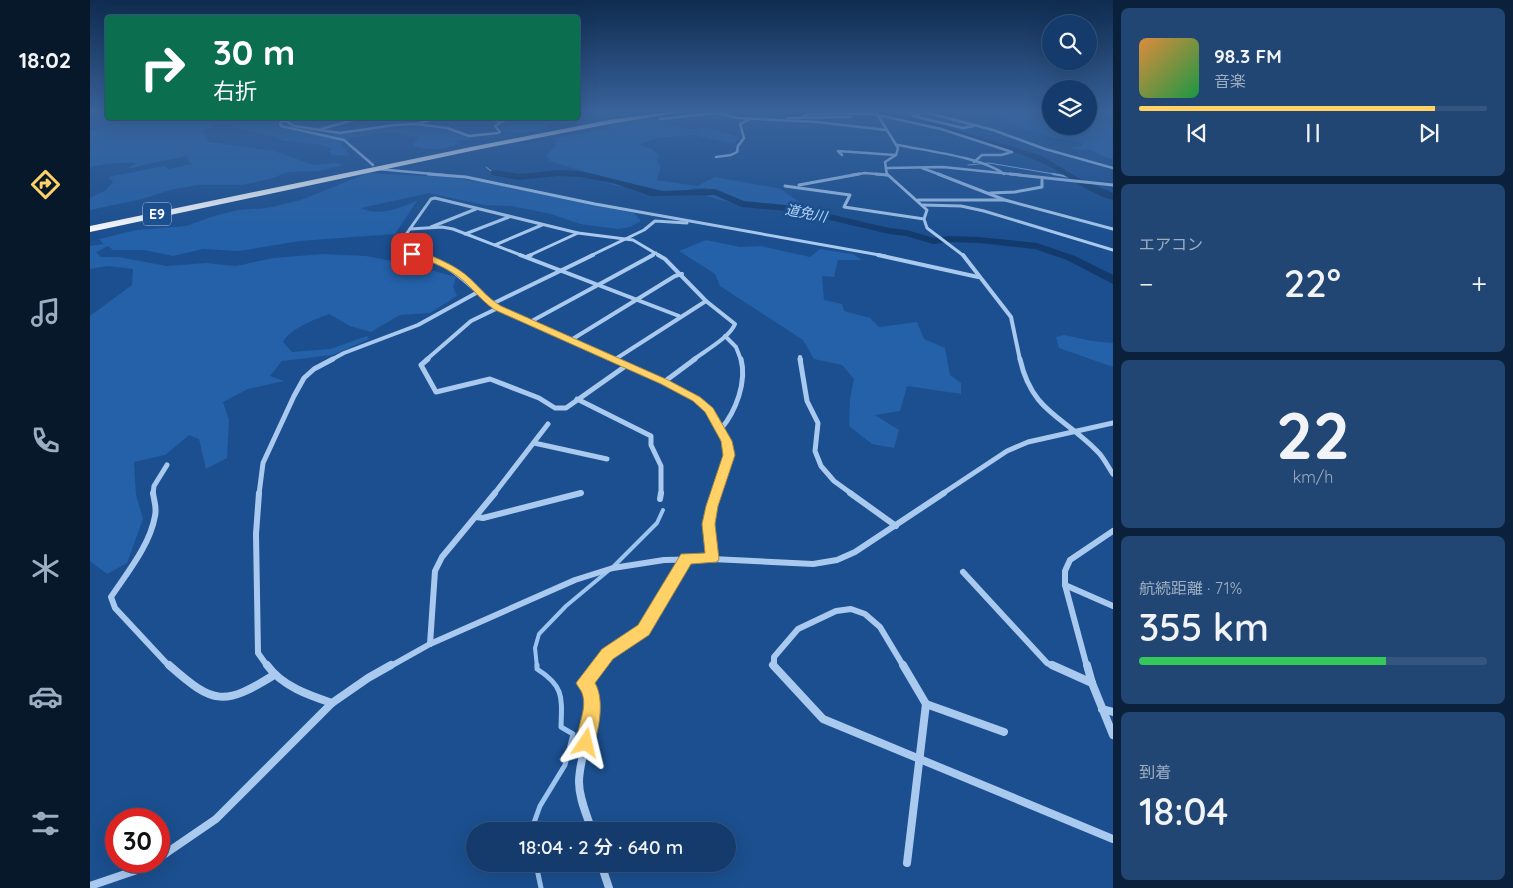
<!DOCTYPE html>
<html lang="ja">
<head>
<meta charset="utf-8">
<style>
  body { margin:0; font-family:Quicksand,"Noto Sans JP",sans-serif; background:#214673; color:#f1f3f6; height:100vh; display:flex; flex-direction:column; font-size:19px; white-space:nowrap }
  * { box-sizing:border-box; margin:0 }
  p { font-size:16px; color:#9dadc1 }
  .icon { flex:none; width:28px; height:28px; fill:none; stroke:currentColor; stroke-width:2; stroke-linecap:round; stroke-linejoin:round }
  .map { position:relative; flex:1; overflow:hidden }
  .panel { display:flex; flex-direction:column; gap:8px; padding:8px; background:#0b203b; width:400px }
  .panel>* { flex:none }
  .top-card { position:absolute; left:15px; top:15px; width:475px; height:105px; border-radius:5px; box-shadow:0 5px 20px #0002,0 0 0 1px #33557e; background:#0b6e4f; color:#fff; overflow:hidden }
  .fabs { position:absolute; left:952px; top:15px; display:grid; gap:10px }
  .fabs a { display:grid; place-items:center; width:55px; height:55px; border-radius:50%; background:#143b6b; box-shadow:0 5px 20px #0002,0 0 0 1px #33557e; font-size:25px }
  .speed { position:absolute; left:15px; top:808px; display:flex; gap:10px; font-size:25px; font-weight:700; text-align:center }
  .speed>* { display:grid; place-content:center; width:65px; height:65px; border-radius:50%; background:#143b6b; box-shadow:0 5px 20px #0002,0 0 0 1px #33557e; line-height:1 }
  .speed .limit { border:8px solid #d22; background:#fff; color:#111 }
  .pin { position:absolute; display:grid; place-items:center; width:42px; height:42px; color:#fff; margin:-21px; border-radius:10px; box-shadow:0 2px 8px #0006 }
  .me { position:absolute; width:55px; margin:-28px; rotate:10deg; stroke-linejoin:round; filter:drop-shadow(0 0 4px #0008) }
  .turn { display:flex; align-items:center; gap:18px; height:105px; padding:0 25px; font-size:22px }
  .turn .icon { width:65px; height:65px; stroke-width:2.5 }
  .turn b { display:block; font-size:35px; line-height:42px }
  .big { font-size:38px; font-weight:600; line-height:1.1 }
  .panel .card { flex:1; display:flex; flex-direction:column; justify-content:center; gap:8px; min-width:0; padding:0 18px; border-radius:8px; background:#214673 }
  .panel .dial { align-items:center; gap:0 }
  .dial b { font-size:65px; line-height:1 }
  .song { display:flex; align-items:center; gap:15px }
  .cover { width:60px; height:60px; border-radius:8px; background:linear-gradient(135deg,hsl(30 70% 55%),hsl(140 70% 35%)) }
  .played { height:5px; border-radius:2px; background:linear-gradient(90deg,#ffd166 85%,#33557e 85%) }
  .keys { display:flex; justify-content:space-around; direction:ltr }
  .heat { display:flex; justify-content:space-between; align-items:center; font-size:28px; direction:ltr }
  .charge { height:8px; border-radius:4px; background:linear-gradient(90deg,#34c759 71%,#33557e 0) }
  .trip { position:absolute; left:376px; top:822px; width:270px; height:50px; border-radius:25px; background:#143b6b; box-shadow:0 5px 20px #0002,0 0 0 1px #33557e; font-weight:600; line-height:50px; text-align:center }
  main { display:flex; flex:1; min-height:0 }
  .dock { display:flex; flex-direction:column; width:90px; justify-content:space-around; align-items:center; background:#08182b; color:#9dadc1 }
  .dock .icon { width:35px; height:35px }
  .dock .current { color:#ffd166 }
  .dock b { font-size:22px; color:#f1f3f6 }
  .map>svg:first-child { display:block }
</style>
</head>
<body>
<main>
<nav class="dock">
<b>18:02</b>
<svg class="icon current" aria-label="directions" viewBox="0 0 24 24"><path d="M12 3l9 9-9 9-9-9zM9 14v-3h6M13 9l2 2-2 2"/></svg>
<svg class="icon" aria-label="music" viewBox="0 0 24 24"><path d="M9 18V5l10-2v13"/><circle cx="6" cy="18" r="3"/><circle cx="16" cy="16" r="3"/></svg>
<svg class="icon" aria-label="phone" viewBox="0 0 24 24"><path d="M5 4h4l2 5-3 2q2 4 5 5l2-3 5 2v4C11 20 4 13 5 4z"/></svg>
<svg class="icon" aria-label="climate" viewBox="0 0 24 24"><path d="M12 3v18M4 7l16 10M4 17L20 7"/></svg>
<svg class="icon" aria-label="car" viewBox="0 0 24 24"><path d="M5 17H2v-5l4-1 3-4h7l3 4 3 1v5h-3M9 17h6M6 11h13"/><circle cx="7" cy="17" r="2"/><circle cx="17" cy="17" r="2"/></svg>
<svg class="icon" aria-label="filters" viewBox="0 0 24 24"><path d="M4 7h16M4 17h16"/><circle cx="9" cy="7" r="2"/><circle cx="15" cy="17" r="2"/></svg>
</nav>
<div class="map">
<svg width="1023" height="888" viewBox="0 0 1023 888">
  <rect width="100%" height="100%" fill="#1b4f8f"/>
  <g fill="#2461a8">
    <path d="M887,112L961,114V126H999V121L1009,120L1023,124V159C1014,158 1008,152 999,150C995,149 988,150 982,149L980,147L993,146L992,143L964,138L915,123L913,121L918,119L916,117Z"/>
    <path d="M75,118H131L120,122L124,126L113,131L119,142L184,151L224,165L245,163L254,165L228,171L198,172L180,179L151,185H108L80,190L52,199L0,210V198L16,190L23,182L18,177L75,166L79,169L101,164L96,156L36,169L47,163C30,162 16,163 0,167V131L35,121Z"/>
    <path d="M145,118H190L186,125L195,124L205,128L248,134L294,126H327L353,129L382,139L364,141L368,143C354,151 338,150 323,146L328,137L303,132L261,138L251,143L260,156L242,155L239,151L242,149L232,145L193,141L187,137L143,128L141,124L146,120Z"/>
    <path d="M423,118L486,121L463,124L452,130L434,133L413,132L410,128L412,124Z"/>
    <path d="M571,121L596,129L606,130L615,127L649,137L644,144L603,135L568,138L548,145L562,149L569,155L567,160L571,166L567,180L607,186L625,177L691,189L713,205C681,205 648,207 617,196L619,191L616,188H605L592,192H574L543,185L528,186L494,177L491,171L460,161L456,155L465,147L467,137L518,129L536,122Z"/>
    <path d="M278,173L356,177L393,182L544,213L551,221L540,227L528,229L490,224L461,214L422,206L394,205L339,193L271,208C289,217 309,208 327,201L305,234L210,241L149,251L113,249L83,256L54,250H23L18,246L6,252L11,257H28L77,266L116,263L146,266L183,258L233,254L276,256L318,264L366,277L363,287L367,296L340,313L310,315L281,332L260,326L239,314C224,320 201,328 193,342L202,352L240,349L277,336L279,339L243,355L192,361L180,376L194,381L158,389L133,402L139,420L137,458L116,469L109,439L99,435L75,455L44,462L46,495L53,519L37,563L17,574L0,561V316L42,285L43,269L18,266L0,269V246L14,244L9,239L46,230L96,226L124,216L148,210L177,208L211,200Z"/>
    <path d="M616,240L650,247L671,246L720,257L730,249L763,254L772,260H748L744,277L732,276L734,300L752,304L754,311L780,318L789,327L827,322L834,339L855,348L860,375L871,383V394L817,386L810,411L785,415L809,430L804,448L782,444L759,426L760,399L764,379L752,365L724,359L713,340L630,286L625,274L589,251Z"/>
    <path d="M974,335L1002,341L1023,343V367L969,348L966,337Z"/>
  </g>
  <g fill="none" stroke-linecap="round" stroke-linejoin="round">
    <g stroke="#9cc4f0" stroke-width="1">
      <path d="M878,165L899,163L970,175"/>
      <path d="M396,167L404,173"/>
    </g>
    <path stroke="#9cc4f0" stroke-width="2" d="M963,174L980,177"/>
    <g stroke="#9cc4f0" stroke-width="4">
      <path d="M523,567L567,523L573,510"/>
      <path d="M447,667L445,648L449,634L476,606L518,571"/>
    </g>
    <g stroke="#9cc4f0" stroke-width="5">
      <path d="M441,831L450,806L475,765L483,734L471,727C472,697 474,686 447,669V665"/>
      <path d="M446,864L451,888"/>
    </g>
    <g fill="#123a6d" fill-rule="evenodd">
      <path d="M674,112L707,115H780L779,112H791L848,124L952,156L990,179L1023,193V200C993,192 972,170 945,160C895,140 840,127 787,115V118L778,119H707Z"/>
      <path d="M404,170L429,174L468,170L491,171L572,191L625,189L654,201L706,206L799,228L817,230L844,238L859,236L889,237L947,243L985,256L1023,275V284L977,260L945,249L889,243L859,242L843,244L816,236L799,234L706,212L652,207L624,195L561,196L526,184L491,177L468,176L429,180L401,175V171Z"/>
    </g>
    <g stroke="#a9c9ee" stroke-width="2.5">
      <path d="M819,112L829,114L823,116L873,128L884,126"/>
      <path d="M834,112L903,130L955,149L1023,168"/>
      <path d="M788,115L851,129L922,152L911,155H892L884,162"/>
      <path d="M712,117L719,114H787L808,148L806,155L795,162L797,175"/>
      <path d="M191,118L204,126L250,133L304,125L326,124L357,128L379,136L408,133L410,132L405,126L419,118"/>
      <path d="M200,118L190,123L191,126L254,140L283,165"/>
      <path d="M398,118L409,122"/>
      <path d="M697,118L761,117"/>
      <path d="M570,119L627,113L648,118L727,122L796,130"/>
      <path d="M326,124L348,118"/>
      <path d="M231,129L271,118"/>
      <path d="M808,145C837,151 891,157 914,174"/>
      <path d="M752,155L748,151L805,155"/>
      <path d="M626,157L641,155L647,152L648,146L654,138L650,124L658,120"/>
      <path d="M797,168L853,167L931,175"/>
      <path d="M832,168L851,175"/>
      <path d="M288,169L354,175"/>
      <path d="M762,175L775,173L797,175"/>
    </g>
    <g stroke="#a9c9ee" stroke-width="3">
      <path d="M338,174L376,177L505,204L795,256"/>
      <path d="M786,174L797,175"/>
      <path d="M797,174L837,210L834,219L837,228L874,256"/>
      <path d="M848,174L915,200L1023,229"/>
      <path d="M920,174L1023,185"/>
      <path d="M709,185L769,174"/>
      <path d="M695,186L760,195L754,207L834,219"/>
      <path d="M900,193L925,192L952,187V179"/>
      <path d="M828,200H914"/>
      <path d="M833,205L871,206L894,211L1023,250"/>
      <path d="M341,227L386,209"/>
      <path d="M320,229L352,227L363,229L433,256"/>
      <path d="M375,234L419,217"/>
      <path d="M405,245L452,225"/>
      <path d="M333,256L305,250L341,199L345,198L488,233L543,240L570,256"/>
      <path d="M438,256L488,233"/>
      <path d="M500,256L554,230L565,221L597,223"/>
      <path d="M560,256L566,253"/>
    </g>
    <g stroke="#a9c9ee" stroke-width="4">
      <path d="M328,255C363,263 380,289 408,308L525,360"/>
      <path d="M430,255L589,316"/>
      <path d="M568,255L575,259L616,301L645,324C640,337 615,351 603,360"/>
      <path d="M788,255L888,277"/>
      <path d="M873,255L921,317L930,360"/>
      <path d="M436,257L441,255"/>
      <path d="M402,304L503,255"/>
      <path d="M440,322L563,255"/>
      <path d="M635,336L646,347L651,360"/>
      <path d="M481,340L585,276L592,274"/>
      <path d="M710,357L711,360"/>
      <path d="M241,360L254,353L328,325L388,292"/>
      <path d="M336,360L381,321L408,308"/>
      <path d="M524,360L616,301"/>
    </g>
    <g stroke="#a9c9ee" stroke-width="5">
      <path d="M338,359L331,365L346,392L400,379L449,398L465,408H476L537,365"/>
      <path d="M522,359L574,382"/>
      <path d="M710,359L717,401L728,423L725,451L731,466L744,481L762,494"/>
      <path d="M930,359C942,413 974,416 1008,452C1014,458 1018,467 1023,474"/>
      <path d="M524,360L526,359"/>
      <path d="M574,382L606,399L619,410L637,441L639,455L626,494"/>
      <path d="M574,382L605,359"/>
      <path d="M487,399L561,436V445L571,466V494"/>
      <path d="M631,429C646,411 657,382 651,359"/>
      <path d="M444,443L517,459"/>
      <path d="M63,494L64,486L77,465"/>
      <path d="M169,494L173,463L204,396L214,378L224,369L243,359"/>
      <path d="M404,494L458,424"/>
      <path d="M487,494L491,493"/>
      <path d="M852,494L917,451L938,442L1023,423"/>
    </g>
    <g stroke="#a9c9ee" stroke-width="6">
      <path d="M63,493C64,501 67,507 65,516C60,545 37,573 21,597L25,608L80,667"/>
      <path d="M169,493L166,534L168,653L178,667"/>
      <path d="M760,493L806,526"/>
      <path d="M570,499L571,493"/>
      <path d="M386,517L393,518L491,493"/>
      <path d="M622,559L618,524L627,493"/>
      <path d="M873,572L957,663L965,667"/>
      <path d="M975,585L1023,606"/>
      <path d="M340,644L345,571L352,557L405,493"/>
      <path d="M299,667L340,644L485,580L523,568L574,560L622,559L723,564L747,560L765,552L854,493"/>
      <path d="M506,667L518,654L554,630L596,558"/>
      <path d="M684,667V657L708,629L746,611L761,609L775,614L790,627L814,667"/>
      <path d="M997,667L975,585V571L980,560L1023,531"/>
    </g>
    <g stroke="#a9c9ee" stroke-width="8">
      <path d="M79,665C124,705 134,706 184,675"/>
      <path d="M177,665C192,686 218,695 242,703"/>
      <path d="M683,665L733,719L1023,839"/>
      <path d="M813,665L836,704L914,732"/>
      <path d="M962,665L1002,683"/>
      <path d="M997,665L1002,683L1023,735"/>
      <path d="M1012,709L1023,712"/>
      <path d="M502,831C497,815 489,799 489,782C489,749 513,715 494,683L507,665"/>
      <path d="M69,858L126,819L242,703L278,678L301,665"/>
      <path d="M817,863L836,704"/>
      <path d="M511,864L519,888"/>
      <path d="M0,886L47,870L63,861"/>
    </g>
    <path fill="#a9c9ee" fill-rule="evenodd" d="M784,112H788L789,114L786,115Z"/>
    <path fill="#fff" fill-rule="evenodd" d="M578,112H593L519,124L381,151L0,232V226L381,147L519,120Z"/>
  </g>
  <linearGradient id="sky" x2="0" y2="1"><stop stop-color="#0f2b4f"/><stop offset="0.47" stop-color="#39639b"/><stop offset="1" stop-color="#39639b" stop-opacity="0"/></linearGradient>
  <rect width="1023" height="236" fill="url(#sky)"/>
  <path fill="#ffd166" stroke="#a68842" d="M319,252C334,250 364,265 376,275C389,286 396,297 411,306L578,380L610,397L623,408L642,441L645,455L628,506L625,524L629,559L627,562L601,564L559,635L523,659L505,683C515,700 509,731 502,749L496,752L489,749C482,732 499,712 492,693C491,690 488,687 486,683L512,649L548,625L591,554L615,553L612,524L616,506L633,455L631,441L615,412L603,401L571,384L405,310C389,299 383,288 370,278C356,267 336,259 319,255Z"/>
  <g text-anchor="middle" stroke-width="5" stroke-linejoin="round" paint-order="stroke">
    <g font-size="14" font-style="italic" fill="#b5d3f5" stroke="#1b4f8f">
      <text transform="translate(716 213) rotate(11)" y="5">道免川</text>
    </g>
    <rect fill="#1b4f8f" stroke="#bbcadd" stroke-width="1" x="53" y="202.5" width="28" height="23" rx="4"/>
    <g font-size="14" font-weight="bold" fill="#fff">
      <text x="67" y="219">E9</text>
    </g>
  </g>
</svg>
<div class="fabs">
<a><svg class="icon" aria-label="search" viewBox="0 0 24 24"><circle cx="10" cy="10" r="6"/><path d="M15 15l6 6"/></svg></a>
<a><svg class="icon" aria-label="layers" viewBox="0 0 24 24"><path d="M12 4l9 5-9 5-9-5zM3 14l9 5 9-5"/></svg></a>
</div>
<div class="speed"><div class="limit">30</div></div>
<div class="pin" style="left:322px;top:254px;background:#d93025"><svg class="icon" aria-label="arrive" viewBox="0 0 24 24"><path d="M6 21V4h12l-3 4 3 4H6"/></svg></div>
<svg class="me" style="left:496px;top:743px" viewBox="-20 -20 40 40"><path d="M0-17L14 15 0 8-14 15z" fill="#ffd166" stroke="#fff" stroke-width="4"/></svg>
<div class="trip">18:04 · 2 分 · 640 m</div>
<div class="top-card">
<div class="turn"><svg class="icon" aria-label="right" viewBox="0 0 24 24"><path d="M7 20v-9h11M14 6l5 5-5 5"/></svg><div><b>30 m</b>右折</div></div>
</div>
</div>
<section class="panel">
<div class="card">
<div class="song"><i class="cover"></i><div><b>98.3 FM</b><p>音楽</p></div></div>
<div class="played"></div>
<div class="keys"><svg class="icon" aria-label="previous" viewBox="0 0 24 24"><path d="M18 5L8 12l10 7zM5 5v14"/></svg><svg class="icon" aria-label="pause" viewBox="0 0 24 24"><path d="M8 5v14M16 5v14"/></svg><svg class="icon" aria-label="next" viewBox="0 0 24 24"><path d="M6 5l10 7-10 7zM19 5v14"/></svg></div>
</div>
<div class="card"><p>エアコン</p>
<div class="heat"><a>−</a><b class="big">22°</b><a>+</a></div>
</div>
<div class="card dial"><b>22</b><p>km/h</p></div>
<div class="card"><p>航続距離 · 71%</p><b class="big">355 km</b><div class="charge"></div></div>
<div class="card"><p>到着</p><b class="big">18:04</b></div>
</section>
</main>
</body>
</html>
